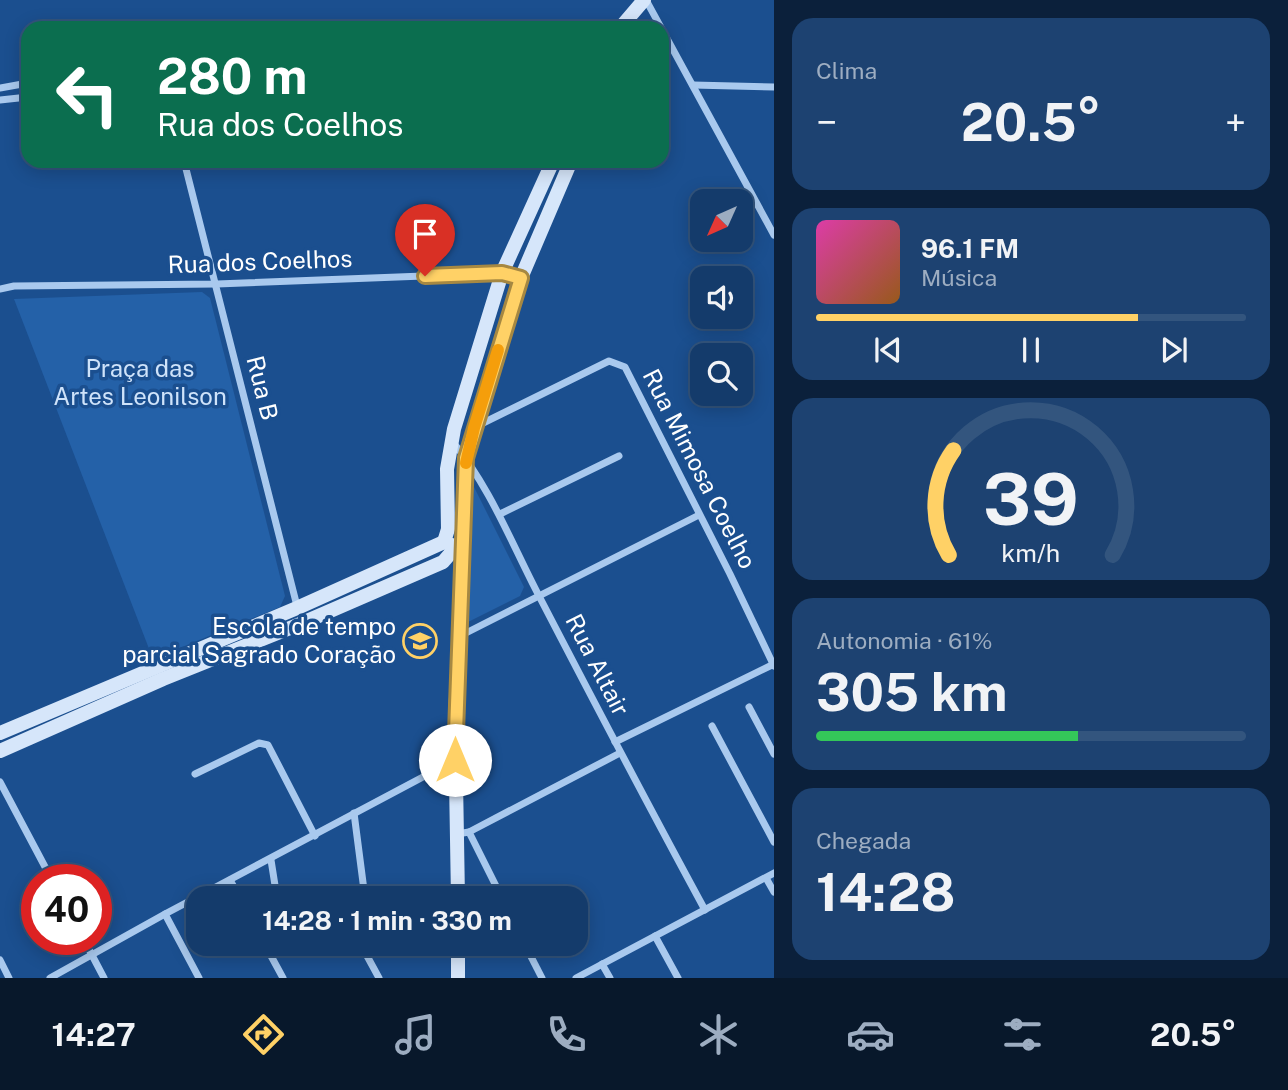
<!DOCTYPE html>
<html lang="pt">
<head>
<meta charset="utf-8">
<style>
  body { margin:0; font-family:"Public Sans",sans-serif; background:#1d4271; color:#f1f3f6; height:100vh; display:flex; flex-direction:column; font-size:26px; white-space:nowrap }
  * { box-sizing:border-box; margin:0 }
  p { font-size:23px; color:#9dadc1 }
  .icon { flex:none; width:38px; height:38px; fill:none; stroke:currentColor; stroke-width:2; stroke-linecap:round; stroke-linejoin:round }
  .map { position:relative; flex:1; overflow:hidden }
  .drawer { display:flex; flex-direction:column; gap:18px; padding:18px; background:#0b203b; width:514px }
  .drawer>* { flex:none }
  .hud { position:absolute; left:21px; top:21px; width:648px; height:147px; border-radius:21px; box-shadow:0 4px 18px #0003,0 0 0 2px #33557e; background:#0b6e4f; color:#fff; overflow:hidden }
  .needle { width:46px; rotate:225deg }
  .fabs { position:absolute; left:690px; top:189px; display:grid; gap:14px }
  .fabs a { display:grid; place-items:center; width:63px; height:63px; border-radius:14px; background:#143b6b; box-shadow:0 4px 18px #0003,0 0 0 2px #33557e; font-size:35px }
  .speed { position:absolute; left:21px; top:864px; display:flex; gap:14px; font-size:35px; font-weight:700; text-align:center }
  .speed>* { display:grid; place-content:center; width:91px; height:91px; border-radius:50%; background:#143b6b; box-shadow:0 4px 18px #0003,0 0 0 2px #33557e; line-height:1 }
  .speed .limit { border:10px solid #d22; background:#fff; color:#111 }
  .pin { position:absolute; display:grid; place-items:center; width:60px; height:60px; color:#fff; margin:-72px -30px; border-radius:50% 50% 50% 0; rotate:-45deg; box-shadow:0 0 7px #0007 }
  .pin .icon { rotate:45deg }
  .me { position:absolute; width:77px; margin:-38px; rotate:0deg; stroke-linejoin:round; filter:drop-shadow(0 0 5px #0008) }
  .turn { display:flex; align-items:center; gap:24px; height:147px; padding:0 21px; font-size:32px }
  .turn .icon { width:91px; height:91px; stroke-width:2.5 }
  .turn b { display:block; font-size:49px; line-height:60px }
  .big { font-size:52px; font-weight:700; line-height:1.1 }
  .drawer .card { flex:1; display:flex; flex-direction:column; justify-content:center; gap:10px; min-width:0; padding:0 24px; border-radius:21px; background:#1d4271 }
  .drawer .dial { align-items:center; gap:0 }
  .dial svg { height:182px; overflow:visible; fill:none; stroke:#33557e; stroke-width:7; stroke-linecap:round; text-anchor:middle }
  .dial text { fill:#f1f3f6; stroke:none }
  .song { display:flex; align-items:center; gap:21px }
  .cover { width:84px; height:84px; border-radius:10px; background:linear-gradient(135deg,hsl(320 70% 55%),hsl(30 70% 35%)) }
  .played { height:7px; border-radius:4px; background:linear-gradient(90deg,#ffd166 75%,#33557e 75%) }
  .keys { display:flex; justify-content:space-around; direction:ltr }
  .heat { display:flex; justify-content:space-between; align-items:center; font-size:38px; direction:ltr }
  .charge { height:10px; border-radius:5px; background:linear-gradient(90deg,#34c759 61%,#33557e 0) }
  .trip { position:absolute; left:186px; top:886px; width:402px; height:70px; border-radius:21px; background:#143b6b; box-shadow:0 4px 18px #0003,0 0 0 2px #33557e; font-weight:700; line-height:70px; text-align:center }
  .menu { display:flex; height:112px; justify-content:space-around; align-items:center; background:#08182b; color:#9dadc1 }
  .menu .icon { width:49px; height:49px }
  .menu .active { color:#ffd166 }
  .menu b { font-size:32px; color:#f1f3f6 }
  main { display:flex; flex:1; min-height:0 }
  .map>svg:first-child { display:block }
</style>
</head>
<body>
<main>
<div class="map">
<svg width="774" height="978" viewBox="0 0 774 978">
  <rect width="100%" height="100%" fill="#1b4f8f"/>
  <g fill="#2461a8">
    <path d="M202,292L210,298L285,596L280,607L153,659L14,299Z"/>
    <path d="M474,487L524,587L520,596L468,622Z"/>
  </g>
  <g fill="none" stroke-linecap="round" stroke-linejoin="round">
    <g stroke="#a9c9ee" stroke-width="7">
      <path d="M646,0L774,235"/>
      <path d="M693,85L774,87"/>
      <path d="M0,88L28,83"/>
      <path d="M0,100L28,97"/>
      <path d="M184,161L298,610"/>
      <path d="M0,289L14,286L217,284L502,273L521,278"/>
      <path d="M477,426L609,361L625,367L730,574L774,666"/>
      <path d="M452,441C490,487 511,542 538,594C593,700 648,805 705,910"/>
      <path d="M500,514L619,456"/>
      <path d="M460,636L699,515"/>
      <path d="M749,707L774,754"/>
      <path d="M712,726L774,842"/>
      <path d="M615,742L774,664"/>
      <path d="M195,774L259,743L268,745L315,836"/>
      <path d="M0,782L52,880"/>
      <path d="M354,813L365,898"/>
      <path d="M469,832L502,898"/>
      <path d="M457,834L469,832L620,753"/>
      <path d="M271,860L277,898"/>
      <path d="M766,878L774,892"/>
      <path d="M230,880L240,898"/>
      <path d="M165,914L199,978"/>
      <path d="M655,936L678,978"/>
      <path d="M84,940L104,978"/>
      <path d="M264,943L283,978"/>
      <path d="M360,943L379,978"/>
      <path d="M524,943L542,978"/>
      <path d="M0,960L9,978"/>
      <path d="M602,964L610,978"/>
      <path d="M50,978L165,914L455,760"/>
      <path d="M576,978L774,873"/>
    </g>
    <g stroke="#d6e6fa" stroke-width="14">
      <path d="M620,28L644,0"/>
      <path d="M444,542L448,529L447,469L454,429L502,273L553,161"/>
      <path d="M0,733L297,608L444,542L454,546L461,554"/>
      <path d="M0,751L163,679L300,624L443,562L462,540"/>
      <path d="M458,898L455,721L466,458L521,278L571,161"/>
      <path d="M458,978V943"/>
    </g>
  </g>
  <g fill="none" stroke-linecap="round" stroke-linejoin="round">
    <g stroke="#a68842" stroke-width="18">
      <path id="route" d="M425,276L502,273L521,278L466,458L455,760"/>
    </g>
    <use href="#route" stroke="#ffd166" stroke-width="12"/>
    <path stroke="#f59e0b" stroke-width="12" d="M466,463L474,428L498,350"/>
  </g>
  <defs>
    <g id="school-ring" transform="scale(1.75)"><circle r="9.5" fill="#1b4f8f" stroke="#ffd166" stroke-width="1.5"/><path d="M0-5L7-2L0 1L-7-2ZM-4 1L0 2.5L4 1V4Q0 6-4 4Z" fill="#ffd166"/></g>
  </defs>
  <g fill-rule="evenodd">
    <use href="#school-ring" x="420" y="641"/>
  </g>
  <g text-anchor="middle" stroke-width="7" stroke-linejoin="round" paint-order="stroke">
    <g font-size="24" fill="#fff" stroke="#1b4f8f">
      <text transform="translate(260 262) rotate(-2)" y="8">Rua dos Coelhos</text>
      <text transform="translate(262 388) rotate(76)" y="8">Rua B</text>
      <text transform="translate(699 469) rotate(63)" y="8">Rua Mimosa Coelho</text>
      <text transform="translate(597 665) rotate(63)" y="8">Rua Altair</text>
    </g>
    <g font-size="24" fill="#cfe3fa" stroke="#1b4f8f">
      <text x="140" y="377">Praça das<tspan x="140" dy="28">Artes Leonilson</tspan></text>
    </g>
    <g font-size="24" fill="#fff" stroke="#1b4f8f" text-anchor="end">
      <text x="396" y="635">Escola de tempo<tspan x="396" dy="28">parcial Sagrado Coração</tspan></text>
    </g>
  </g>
</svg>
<div class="fabs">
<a><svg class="needle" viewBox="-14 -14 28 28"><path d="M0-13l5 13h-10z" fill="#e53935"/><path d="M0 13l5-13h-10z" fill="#9dadc1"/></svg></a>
<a><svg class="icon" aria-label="sound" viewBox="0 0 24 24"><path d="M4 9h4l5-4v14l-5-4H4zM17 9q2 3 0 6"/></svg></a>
<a><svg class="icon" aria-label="search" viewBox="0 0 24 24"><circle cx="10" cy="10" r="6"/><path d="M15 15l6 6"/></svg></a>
</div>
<div class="speed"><div class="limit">40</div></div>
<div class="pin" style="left:425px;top:276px;background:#d93025"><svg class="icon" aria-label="arrive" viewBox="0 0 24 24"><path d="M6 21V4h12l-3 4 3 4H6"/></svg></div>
<svg class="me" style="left:455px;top:760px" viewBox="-20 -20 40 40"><circle r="19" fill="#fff"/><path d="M0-13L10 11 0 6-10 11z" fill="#ffd166"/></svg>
<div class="trip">14:28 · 1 min · 330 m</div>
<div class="hud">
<div class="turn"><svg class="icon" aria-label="left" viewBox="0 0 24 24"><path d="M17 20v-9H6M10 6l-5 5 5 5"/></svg><div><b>280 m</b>Rua dos Coelhos</div></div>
</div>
</div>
<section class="drawer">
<div class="card"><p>Clima</p>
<div class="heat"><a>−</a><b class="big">20.5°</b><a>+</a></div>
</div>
<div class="card">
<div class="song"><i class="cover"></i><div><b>96.1 FM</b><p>Música</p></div></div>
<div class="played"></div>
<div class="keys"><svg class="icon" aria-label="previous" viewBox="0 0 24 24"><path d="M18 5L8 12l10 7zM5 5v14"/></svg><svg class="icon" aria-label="pause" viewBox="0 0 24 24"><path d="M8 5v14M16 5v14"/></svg><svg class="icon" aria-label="next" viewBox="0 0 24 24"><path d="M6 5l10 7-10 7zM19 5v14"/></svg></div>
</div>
<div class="card dial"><svg viewBox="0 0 100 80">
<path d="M14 69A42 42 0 1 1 86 69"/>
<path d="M14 69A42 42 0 0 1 16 23" stroke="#ffd166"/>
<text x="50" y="56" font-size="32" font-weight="700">39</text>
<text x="50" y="72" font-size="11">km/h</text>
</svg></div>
<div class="card"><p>Autonomia · 61%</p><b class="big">305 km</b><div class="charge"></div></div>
<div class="card"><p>Chegada</p><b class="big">14:28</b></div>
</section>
</main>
<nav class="menu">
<b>14:27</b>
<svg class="icon active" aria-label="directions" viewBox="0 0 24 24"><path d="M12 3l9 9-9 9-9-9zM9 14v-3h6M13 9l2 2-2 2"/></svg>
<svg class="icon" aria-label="music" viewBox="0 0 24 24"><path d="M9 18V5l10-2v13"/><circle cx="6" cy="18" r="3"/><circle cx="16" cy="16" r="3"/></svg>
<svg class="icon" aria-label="phone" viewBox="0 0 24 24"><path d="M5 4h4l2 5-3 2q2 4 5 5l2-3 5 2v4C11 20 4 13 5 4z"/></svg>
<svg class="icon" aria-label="climate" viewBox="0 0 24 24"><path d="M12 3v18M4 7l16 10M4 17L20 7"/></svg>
<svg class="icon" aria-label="car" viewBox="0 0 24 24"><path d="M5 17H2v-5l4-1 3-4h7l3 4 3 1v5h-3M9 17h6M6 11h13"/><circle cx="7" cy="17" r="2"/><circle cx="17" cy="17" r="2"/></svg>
<svg class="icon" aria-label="filters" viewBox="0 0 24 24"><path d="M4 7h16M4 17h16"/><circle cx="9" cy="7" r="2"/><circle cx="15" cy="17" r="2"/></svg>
<b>20.5°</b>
</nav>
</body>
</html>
